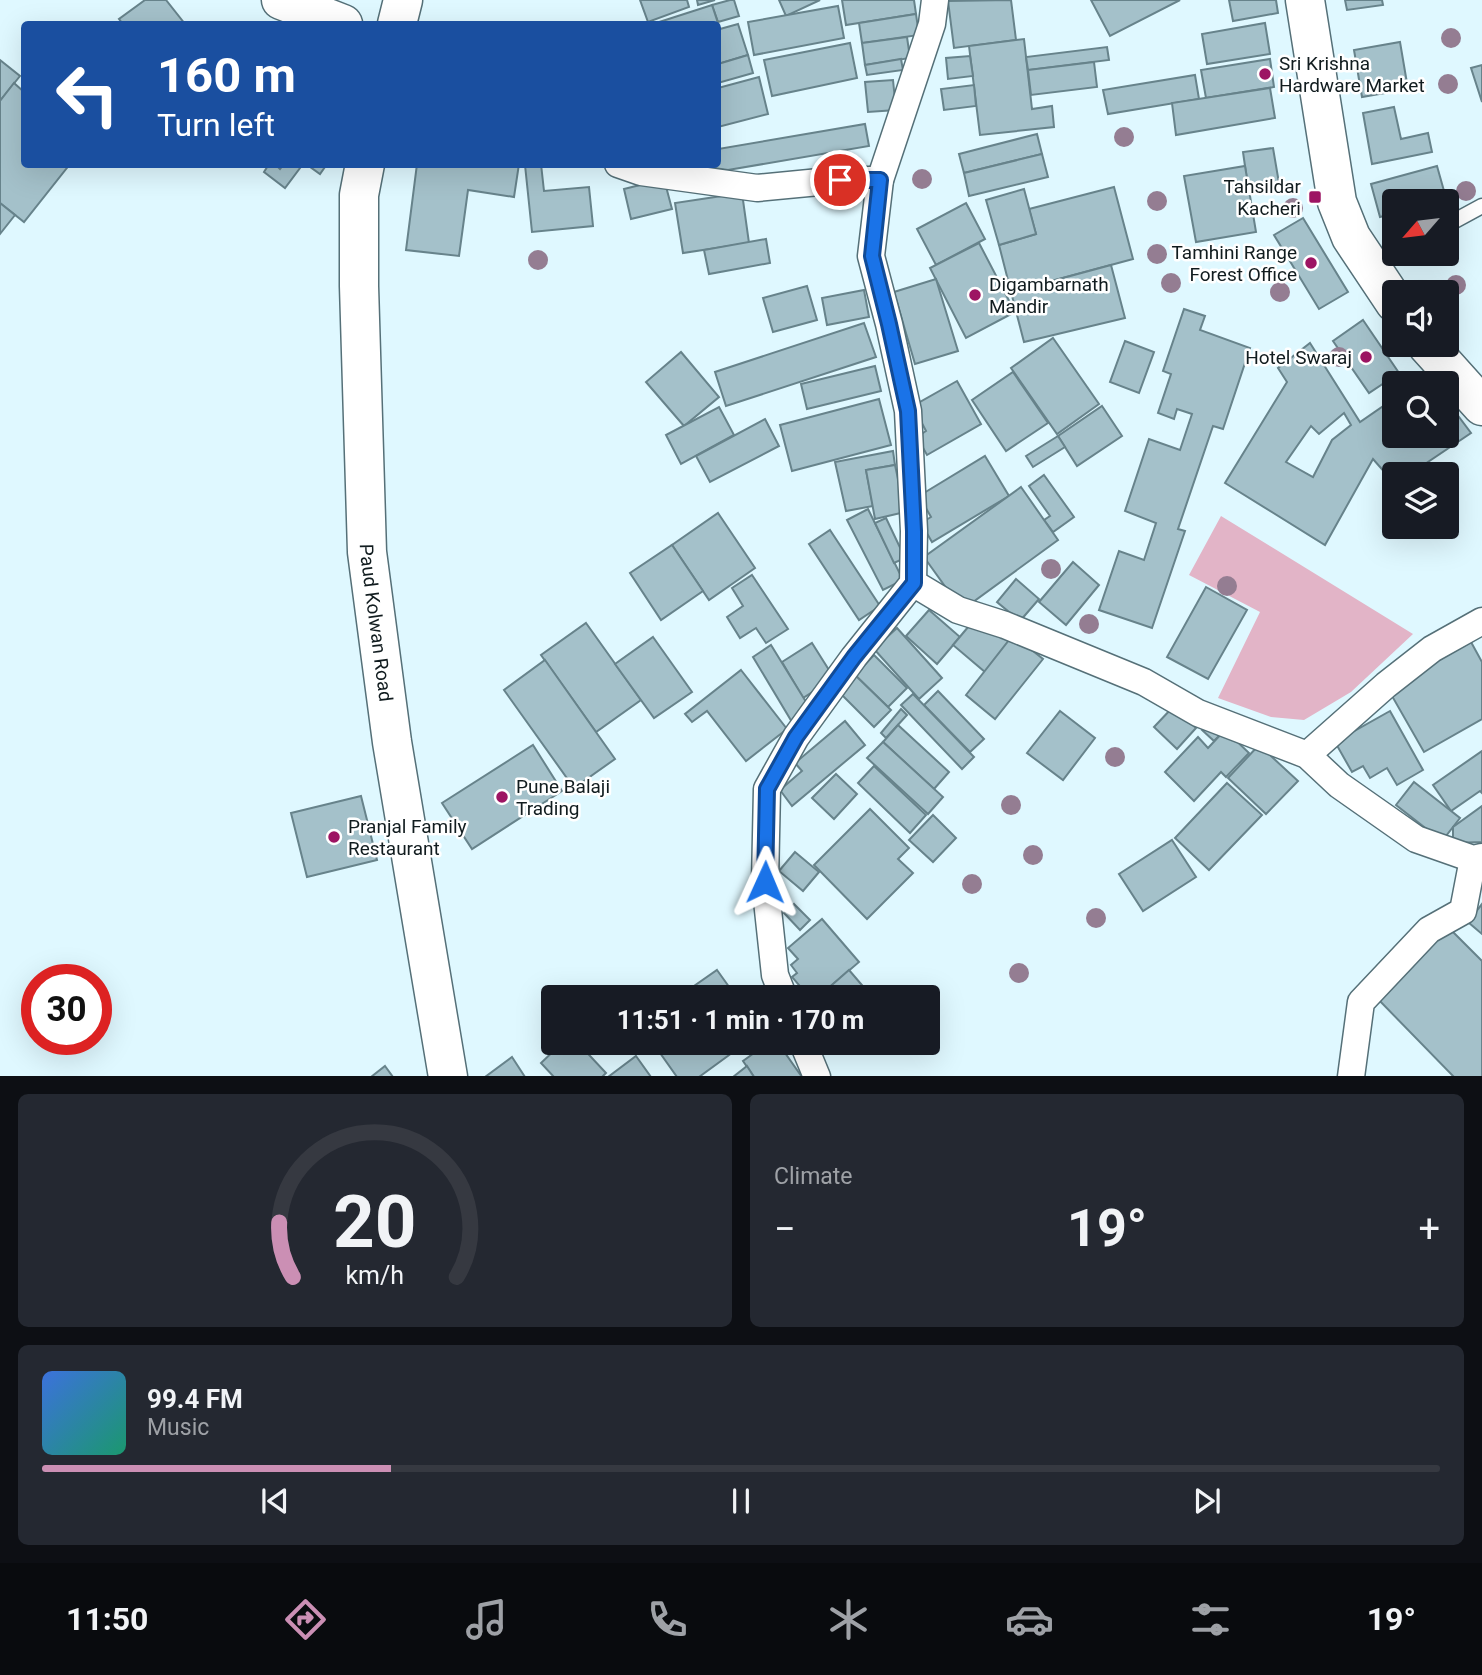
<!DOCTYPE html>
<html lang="en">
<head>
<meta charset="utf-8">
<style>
  body { margin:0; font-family:Roboto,sans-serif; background:#242831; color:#f1f3f6; height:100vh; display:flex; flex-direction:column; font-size:26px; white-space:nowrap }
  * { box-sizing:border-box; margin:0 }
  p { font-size:23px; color:#9ea1a6 }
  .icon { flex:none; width:38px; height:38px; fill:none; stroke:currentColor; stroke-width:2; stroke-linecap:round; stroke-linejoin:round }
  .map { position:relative; height:1076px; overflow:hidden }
  .sheet { display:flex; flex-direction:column; gap:18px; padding:18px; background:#0d0f14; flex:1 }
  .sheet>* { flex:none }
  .banner { position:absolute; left:21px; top:21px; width:700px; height:147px; border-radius:7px; box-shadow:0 7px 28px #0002; background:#1a4fa0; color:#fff; overflow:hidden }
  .needle { width:46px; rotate:242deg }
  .tools { position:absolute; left:1382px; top:189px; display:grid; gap:14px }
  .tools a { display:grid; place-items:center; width:77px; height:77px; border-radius:7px; background:#171b24; box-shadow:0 7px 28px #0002; font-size:35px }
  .speed { position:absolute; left:21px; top:964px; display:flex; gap:14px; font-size:35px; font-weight:700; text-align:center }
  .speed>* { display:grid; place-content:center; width:91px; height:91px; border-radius:50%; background:#171b24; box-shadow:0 7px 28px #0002; line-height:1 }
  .speed .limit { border:10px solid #d22; background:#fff; color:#111 }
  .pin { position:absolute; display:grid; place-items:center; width:60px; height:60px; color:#fff; margin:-30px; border:4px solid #fff; border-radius:50%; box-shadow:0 2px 7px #0007 }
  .me { position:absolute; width:77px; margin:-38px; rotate:1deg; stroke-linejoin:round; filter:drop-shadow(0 0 5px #0008) }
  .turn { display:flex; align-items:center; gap:24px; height:147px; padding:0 21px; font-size:32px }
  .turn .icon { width:91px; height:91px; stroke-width:2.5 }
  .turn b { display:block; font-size:49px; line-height:60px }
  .big { font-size:52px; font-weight:700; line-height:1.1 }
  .sheet .card { flex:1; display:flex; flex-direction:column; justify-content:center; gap:10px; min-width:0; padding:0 24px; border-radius:10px; background:#242831 }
  .sheet .dial { align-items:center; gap:0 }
  .dial svg { height:182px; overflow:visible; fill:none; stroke:#363941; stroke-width:7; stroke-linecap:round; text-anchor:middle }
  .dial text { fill:#f1f3f6; stroke:none }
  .song { display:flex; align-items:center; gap:21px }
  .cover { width:84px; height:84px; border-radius:10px; background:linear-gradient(135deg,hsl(220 70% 55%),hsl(160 70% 35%)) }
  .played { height:7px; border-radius:4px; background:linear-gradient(90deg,#cb8fb4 25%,#363941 25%) }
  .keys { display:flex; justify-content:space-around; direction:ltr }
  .heat { display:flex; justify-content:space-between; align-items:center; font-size:38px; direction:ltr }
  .sheet .tiles { flex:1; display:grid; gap:18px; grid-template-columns:1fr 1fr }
  .card:last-child { grid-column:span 2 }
  .trip { position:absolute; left:541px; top:985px; width:399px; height:70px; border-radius:7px; background:#171b24; box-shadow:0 7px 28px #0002; font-weight:700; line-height:70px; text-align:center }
  .menu { display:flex; height:112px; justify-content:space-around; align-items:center; background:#090b0e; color:#9ea1a6 }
  .menu .icon { width:49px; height:49px }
  .menu .on { color:#cb8fb4 }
  .menu b { font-size:32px; color:#f1f3f6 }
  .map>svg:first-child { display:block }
</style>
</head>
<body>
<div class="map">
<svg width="1482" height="1077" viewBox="0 0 1482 1077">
  <rect width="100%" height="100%" fill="#dff8ff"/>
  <path fill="#e2b4c7" d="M1221,516L1413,634L1351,692L1304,720L1271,717L1218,698L1260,612L1189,575Z"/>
  <g fill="#a4c1ca" stroke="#67838b" stroke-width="2" fill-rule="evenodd">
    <path d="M145,0H166L185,24H123L119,19Z"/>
    <path d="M640,0H687L689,7L648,22Z"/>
    <path d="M697,0H715L698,5Z"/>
    <path d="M730,0H734L739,16L718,22L712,5Z"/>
    <path d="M779,0H820L786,16Z"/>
    <path d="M842,0H914L916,14L846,25Z"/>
    <path d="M1011,0L1016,40L954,48L948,1Z"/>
    <path d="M1091,0H1180L1110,36Z"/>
    <path d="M1229,0H1276L1278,13L1233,21Z"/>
    <path d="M1345,0H1382L1383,5L1347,10Z"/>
    <path d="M712,5L720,29L738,24L748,55L718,64V24H653Z"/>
    <path d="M838,6L844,38L754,55L748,22Z"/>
    <path d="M916,14L919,35L862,43L859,23Z"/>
    <path d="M1265,23L1270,54L1207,64L1202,34Z"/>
    <path d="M907,37L910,58L865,65L862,43Z"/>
    <path d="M1024,39L1032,109L1052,106L1054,127L980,135L969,46Z"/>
    <path d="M1400,42L1408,89L1362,97L1354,50Z"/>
    <path d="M850,43L857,78L772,96L764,60Z"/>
    <path d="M1107,47L1109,60L1028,70L1026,57Z"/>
    <path d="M748,55L753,73L718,83V64Z"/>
    <path d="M970,56L973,76L948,79L946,58Z"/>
    <path d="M901,59L903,70L867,75L865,65Z"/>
    <path d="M1270,59L1274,87L1206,98L1201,70Z"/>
    <path d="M0,60L20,76L0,101Z"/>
    <path d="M1094,62L1097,87L1031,95L1028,70Z"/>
    <path d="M1482,65V102L1471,68Z"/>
    <path d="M1195,75L1199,99L1108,114L1103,90Z"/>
    <path d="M759,77L768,114L718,127V88Z"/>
    <path d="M893,80L896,110L868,112L865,82Z"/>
    <path d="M14,83L24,92V164H70L24,222L0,203V101Z"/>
    <path d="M974,85L976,106L944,110L941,89Z"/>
    <path d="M1270,88L1275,118L1176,135L1172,103Z"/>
    <path d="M1394,107L1401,139L1428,133L1432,152L1372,164L1363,113Z"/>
    <path d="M865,124L869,146L728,170L707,167L705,164H718V149Z"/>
    <path d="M1037,134L1042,154L964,173L959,154Z"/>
    <path d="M1273,148L1280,189L1249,194L1243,152Z"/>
    <path d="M1042,154L1048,177L969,196L964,173Z"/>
    <path d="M269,164H275L280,169L284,164H303L285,188L264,172Z"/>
    <path d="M306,164H327L320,174Z"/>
    <path d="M417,164H519L514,197L468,190L459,256L406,250Z"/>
    <path d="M541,164L544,191L589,187L593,226L532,232L525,165Z"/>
    <path d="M1245,166L1256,232L1196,242L1184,176Z"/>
    <path d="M1437,166L1446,198L1436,201H1395V213L1380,217L1371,184Z"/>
    <path d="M664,179L672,209L631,219L624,189Z"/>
    <path d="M1114,187L1133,259L1011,292L999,245L1036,234L1029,209Z"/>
    <path d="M1024,189L1036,234L999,245L986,200Z"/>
    <path d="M742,193L749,243L683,253L675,203Z"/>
    <path d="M0,203L15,215L0,234Z"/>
    <path d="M966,203L985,239L936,265L917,229Z"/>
    <path d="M1303,218L1348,292L1319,309L1274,235Z"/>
    <path d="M766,239L770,263L709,274L704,250Z"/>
    <path d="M979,243L1015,312L966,338L930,268Z"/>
    <path d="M1111,265L1125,318L1024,342L1011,292Z"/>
    <path d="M936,279L958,351L915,364L894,292Z"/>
    <path d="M807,286L817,320L773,332L763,298Z"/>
    <path d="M864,290L869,317L827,325L822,298Z"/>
    <path d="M1184,309L1205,316L1200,330L1250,348L1223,429L1213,426L1178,529L1185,531L1152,628L1099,610L1119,551L1144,560L1156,523L1125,511L1149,439L1180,450L1192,414L1177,409L1174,419L1158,413L1171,374L1163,371Z"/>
    <path d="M1363,320L1399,373L1369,393L1333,341Z"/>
    <path d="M864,323L876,357L726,406L715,372Z"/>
    <path d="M1053,338L1099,404L1057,434L1011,368Z"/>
    <path d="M1125,341L1154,352L1139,393L1110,382Z"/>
    <path d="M1310,343L1360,422L1395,398V436H1447V401L1471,433L1410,474H1395V484L1373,459L1325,545L1225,483L1287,382L1278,368ZM1344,413L1351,425L1332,440L1313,477L1286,462L1311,426L1319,434Z"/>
    <path d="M681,352L719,397L684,426L646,382Z"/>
    <path d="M875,366L881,391L807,409L801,384Z"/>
    <path d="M1013,372L1048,423L1006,451L972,400Z"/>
    <path d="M1428,375L1434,383H1416Z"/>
    <path d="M957,381L981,424L927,455L917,437L926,431L913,406Z"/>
    <path d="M879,399L891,445L792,471L780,425Z"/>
    <path d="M1102,406L1122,436L1077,466L1058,436Z"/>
    <path d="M719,407L734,435L681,464L666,435Z"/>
    <path d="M765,419L779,446L710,482L696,456Z"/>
    <path d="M1058,436L1065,447L1033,467L1026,456Z"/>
    <path d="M893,451L895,465L866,470L873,506L846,511L835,462Z"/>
    <path d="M985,456L1009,496L932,542L921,523L931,517L919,496Z"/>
    <path d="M895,465L905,512L875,519L866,470Z"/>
    <path d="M1044,475L1074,517L1053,532L1044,520L1050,516L1029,486Z"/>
    <path d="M1021,487L1058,540L962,610L924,557Z"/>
    <path d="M868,509L903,580L883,590L847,520Z"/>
    <path d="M718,513L755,568L709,600L672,545Z"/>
    <path d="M886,518L905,558L894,563L875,523Z"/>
    <path d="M830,530L880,606L859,620L809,544Z"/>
    <path d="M672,545L703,591L661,620L630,573Z"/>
    <path d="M1073,562L1099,585L1066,625L1039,602Z"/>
    <path d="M752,575L788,629L766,643L756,628L740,638L727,617L743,606L732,588Z"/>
    <path d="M1016,579L1039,599L1020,621L997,602Z"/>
    <path d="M1206,587L1247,610L1208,679L1167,657Z"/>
    <path d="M929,610L960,637L937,664L906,636Z"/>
    <path d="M979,614L1010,640L985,672L953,645Z"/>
    <path d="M586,623L641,700L596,732L541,655Z"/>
    <path d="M897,628L942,678L919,699L874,649Z"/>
    <path d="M1013,635L1043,659L995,719L966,695Z"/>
    <path d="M653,637L692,692L654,718L615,664Z"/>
    <path d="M1471,642L1482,662V719L1424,752L1388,689Z"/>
    <path d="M812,643L834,678L803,698L782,662Z"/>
    <path d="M771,645L811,710L792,722L753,657Z"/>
    <path d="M874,655L907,688L888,707L855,675Z"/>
    <path d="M545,660L615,759L574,788L504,690Z"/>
    <path d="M741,670L787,729L746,761L707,711L692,722L685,714Z"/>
    <path d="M855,675L891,710L874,727L838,691Z"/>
    <path d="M938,691L984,739L970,752L924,705Z"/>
    <path d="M913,694L974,757L962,769L901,705Z"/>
    <path d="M1173,707L1196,728L1177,749L1154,727Z"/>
    <path d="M901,709L907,715L886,738L881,733Z"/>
    <path d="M1060,711L1095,738L1063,780L1027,753Z"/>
    <path d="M1390,711L1423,770L1397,785L1387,768L1370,778L1363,766L1352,772L1335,742Z"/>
    <path d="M845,721L865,745L792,806L780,790L802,771L795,763Z"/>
    <path d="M1210,722L1222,733L1214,741L1202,730Z"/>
    <path d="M898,725L949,772L934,789L883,742Z"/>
    <path d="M1225,730L1249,753L1226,777L1221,772L1194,801L1165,772L1198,737L1208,748Z"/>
    <path d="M883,742L943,797L928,814L867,758Z"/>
    <path d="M533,745L562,791L472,849L442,803Z"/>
    <path d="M1259,745L1298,781L1266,814L1228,778Z"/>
    <path d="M1482,751V793L1480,791L1451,811L1433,785Z"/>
    <path d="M874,766L926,815L910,833L858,783Z"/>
    <path d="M836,774L857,794L834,819L812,798Z"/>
    <path d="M1414,782L1460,818L1442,841L1396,805Z"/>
    <path d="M1227,783L1262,815L1209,870L1175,838Z"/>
    <path d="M361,796L377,860L307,877L291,813Z"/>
    <path d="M1482,806V842L1453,843V827Z"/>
    <path d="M870,809L909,848L898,859L913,873L867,919L814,865Z"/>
    <path d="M933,815L956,838L933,862L909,840Z"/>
    <path d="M1172,840L1196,877L1143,911L1119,874Z"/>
    <path d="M795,852L819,872L803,891L779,871Z"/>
    <path d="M794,904L810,920L800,930L784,913Z"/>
    <path d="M1482,904V934L1468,922Z"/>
    <path d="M822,919L859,962L817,998H810L792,977L797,973L791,965L798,959L788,948Z"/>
    <path d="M1445,924L1482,961V1077H1454L1374,995Z"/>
    <path d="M717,970L737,998H702L694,986Z"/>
    <path d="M849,970L873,998H817Z"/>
    <path d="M562,1043L568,1050L578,1043L606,1073L602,1077H554L541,1063Z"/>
    <path d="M653,1043H732L736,1050L699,1077H677Z"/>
    <path d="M735,1043H752L741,1051Z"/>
    <path d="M768,1043H778L802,1077H754L743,1061Z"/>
    <path d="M636,1056L651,1077H608Z"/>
    <path d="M512,1057L525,1077H485Z"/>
    <path d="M385,1066L393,1077H371Z"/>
    <path d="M747,1066L754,1077H733Z"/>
  </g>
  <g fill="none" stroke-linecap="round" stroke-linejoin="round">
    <g stroke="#557078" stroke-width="17">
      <g id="lane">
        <path d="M1447,225L1482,206"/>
        <path d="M1371,265L1395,253"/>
      </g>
    </g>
    <g stroke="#557078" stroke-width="29">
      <g id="street">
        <path d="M618,164L641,172L757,188L840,180H880"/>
        <path d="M913,583L958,610L1005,625L1144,682L1198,713L1307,755L1339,785L1416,839L1473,859L1482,857"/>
        <path d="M1307,755L1386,685L1432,649L1482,621"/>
        <path d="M784,998L775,975L765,882L767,789L796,737L854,657L913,583L914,531L908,411L889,324L871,256L880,180L932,24L935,0"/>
        <path d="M803,1043L817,1077"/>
        <path d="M1351,1077L1361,1002L1429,930L1463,911L1473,859"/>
      </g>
    </g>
    <g stroke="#557078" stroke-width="41">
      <g id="secondary">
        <path d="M281,0L343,24"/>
        <path d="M397,24L403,0"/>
        <path id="s1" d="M365,164L359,195V286L367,552L392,742L448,1077"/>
      </g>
    </g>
    <g stroke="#557078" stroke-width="41">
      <g id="primary">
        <path d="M1305,0L1337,202L1351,237L1395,303"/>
        <path d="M1427,345L1482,406"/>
      </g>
    </g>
    <use href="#lane" stroke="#fff" stroke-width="14"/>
    <use href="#street" stroke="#fff" stroke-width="26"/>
    <use href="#secondary" stroke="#fff" stroke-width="38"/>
    <use href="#primary" stroke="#fff" stroke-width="38"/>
  </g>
  <g fill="#947d92">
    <circle cx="1451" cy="38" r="10"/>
    <circle cx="1448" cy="84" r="10"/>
    <circle cx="1124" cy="137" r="10"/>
    <circle cx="922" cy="179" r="10"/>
    <circle cx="1466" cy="191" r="10"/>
    <circle cx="1157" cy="201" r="10"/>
    <circle cx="1293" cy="208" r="10"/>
    <circle cx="1157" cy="254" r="10"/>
    <circle cx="538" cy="260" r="10"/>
    <circle cx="1171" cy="283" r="10"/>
    <circle cx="1456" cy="285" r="10"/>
    <circle cx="1280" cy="292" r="10"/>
    <circle cx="1339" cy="357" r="10"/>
    <circle cx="1051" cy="569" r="10"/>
    <circle cx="1227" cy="586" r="10"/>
    <circle cx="1089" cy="624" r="10"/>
    <circle cx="1115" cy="757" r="10"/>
    <circle cx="1011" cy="805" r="10"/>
    <circle cx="1033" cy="855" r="10"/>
    <circle cx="972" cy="884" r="10"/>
    <circle cx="1096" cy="918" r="10"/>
    <circle cx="1019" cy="973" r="10"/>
  </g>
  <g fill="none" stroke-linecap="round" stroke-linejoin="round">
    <g stroke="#114b97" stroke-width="18">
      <path id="route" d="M765,882L767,789L796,737L854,657L914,583V531L908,411L889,324L872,256L880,180H840"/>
    </g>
    <use href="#route" stroke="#1a73e8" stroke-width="12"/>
  </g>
  <g fill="#9d1463" stroke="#fff" stroke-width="2.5">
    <circle cx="1265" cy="74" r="7"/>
    <rect x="1308" y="190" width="14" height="14" rx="3.5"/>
    <circle cx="1311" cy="263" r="7"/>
    <circle cx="975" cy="295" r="7"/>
    <circle cx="1366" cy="357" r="7"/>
    <circle cx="502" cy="797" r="7"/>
    <circle cx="334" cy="837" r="7"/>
  </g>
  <g text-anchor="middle" stroke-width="5" stroke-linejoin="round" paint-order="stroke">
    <g font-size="19" fill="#111c1f" stroke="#fff" text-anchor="start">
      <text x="1279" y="70">Sri Krishna<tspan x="1279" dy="22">Hardware Market</tspan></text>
      <text x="1301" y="193" text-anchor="end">Tahsildar<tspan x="1301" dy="22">Kacheri</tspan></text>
      <text x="1297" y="259" text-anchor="end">Tamhini Range<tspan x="1297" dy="22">Forest Office</tspan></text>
      <text x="989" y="291">Digambarnath<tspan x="989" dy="22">Mandir</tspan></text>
      <text x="1352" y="364" text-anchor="end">Hotel Swaraj</text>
      <text x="516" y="793">Pune Balaji<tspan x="516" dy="22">Trading</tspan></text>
      <text x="348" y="833">Pranjal Family<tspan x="348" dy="22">Restaurant</tspan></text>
    </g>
    <g font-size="19" fill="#111c1f" stroke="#fff">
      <text dy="7" stroke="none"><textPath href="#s1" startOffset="460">Paud Kolwan Road</textPath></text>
    </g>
  </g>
</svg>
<div class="tools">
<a><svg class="needle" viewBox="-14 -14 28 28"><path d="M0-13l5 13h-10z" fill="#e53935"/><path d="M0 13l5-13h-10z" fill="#9ea1a6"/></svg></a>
<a><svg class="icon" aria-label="sound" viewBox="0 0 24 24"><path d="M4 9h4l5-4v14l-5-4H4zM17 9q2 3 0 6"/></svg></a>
<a><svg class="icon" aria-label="search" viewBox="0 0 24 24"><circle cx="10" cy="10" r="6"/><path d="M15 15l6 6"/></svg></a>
<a><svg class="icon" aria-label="layers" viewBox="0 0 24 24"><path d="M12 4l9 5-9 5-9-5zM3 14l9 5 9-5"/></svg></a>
</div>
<div class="speed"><div class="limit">30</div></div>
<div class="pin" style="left:840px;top:180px;background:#d93025"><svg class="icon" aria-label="arrive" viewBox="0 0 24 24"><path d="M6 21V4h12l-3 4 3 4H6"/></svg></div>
<svg class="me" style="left:765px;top:882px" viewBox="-20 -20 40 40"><path d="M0-17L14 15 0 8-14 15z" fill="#1a73e8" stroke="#fff" stroke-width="4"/></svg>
<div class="trip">11:51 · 1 min · 170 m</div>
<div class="banner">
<div class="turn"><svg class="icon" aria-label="left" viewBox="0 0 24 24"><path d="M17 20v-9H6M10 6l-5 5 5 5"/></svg><div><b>160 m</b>Turn left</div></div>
</div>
</div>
<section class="sheet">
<div class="tiles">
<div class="card dial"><svg viewBox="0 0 100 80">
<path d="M14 69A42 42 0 1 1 86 69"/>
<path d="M14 69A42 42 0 0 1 8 45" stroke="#cb8fb4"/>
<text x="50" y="56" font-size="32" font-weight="700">20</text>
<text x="50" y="72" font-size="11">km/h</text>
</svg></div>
<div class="card"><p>Climate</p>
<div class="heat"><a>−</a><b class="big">19°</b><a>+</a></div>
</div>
<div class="card">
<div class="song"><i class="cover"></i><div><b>99.4 FM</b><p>Music</p></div></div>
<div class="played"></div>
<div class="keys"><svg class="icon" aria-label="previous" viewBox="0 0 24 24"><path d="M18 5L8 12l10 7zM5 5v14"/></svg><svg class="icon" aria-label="pause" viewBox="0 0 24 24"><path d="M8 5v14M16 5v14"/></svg><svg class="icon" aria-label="next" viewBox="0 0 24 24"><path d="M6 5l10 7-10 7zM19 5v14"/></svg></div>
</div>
</div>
</section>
<nav class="menu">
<b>11:50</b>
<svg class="icon on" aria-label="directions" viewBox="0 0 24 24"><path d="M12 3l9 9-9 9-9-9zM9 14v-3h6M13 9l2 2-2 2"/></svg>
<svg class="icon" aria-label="music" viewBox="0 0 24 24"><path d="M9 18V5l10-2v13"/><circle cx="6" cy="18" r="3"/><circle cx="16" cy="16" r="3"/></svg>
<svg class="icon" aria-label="phone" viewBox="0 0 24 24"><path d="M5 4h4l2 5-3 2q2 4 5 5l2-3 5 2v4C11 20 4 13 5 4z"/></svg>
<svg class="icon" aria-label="climate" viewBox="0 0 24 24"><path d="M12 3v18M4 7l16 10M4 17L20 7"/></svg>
<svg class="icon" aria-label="car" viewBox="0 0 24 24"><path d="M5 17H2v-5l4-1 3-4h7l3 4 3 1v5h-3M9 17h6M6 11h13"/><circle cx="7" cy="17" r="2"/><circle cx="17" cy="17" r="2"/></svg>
<svg class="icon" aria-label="filters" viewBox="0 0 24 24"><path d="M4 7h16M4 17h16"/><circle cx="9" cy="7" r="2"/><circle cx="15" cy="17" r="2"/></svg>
<b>19°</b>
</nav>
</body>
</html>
